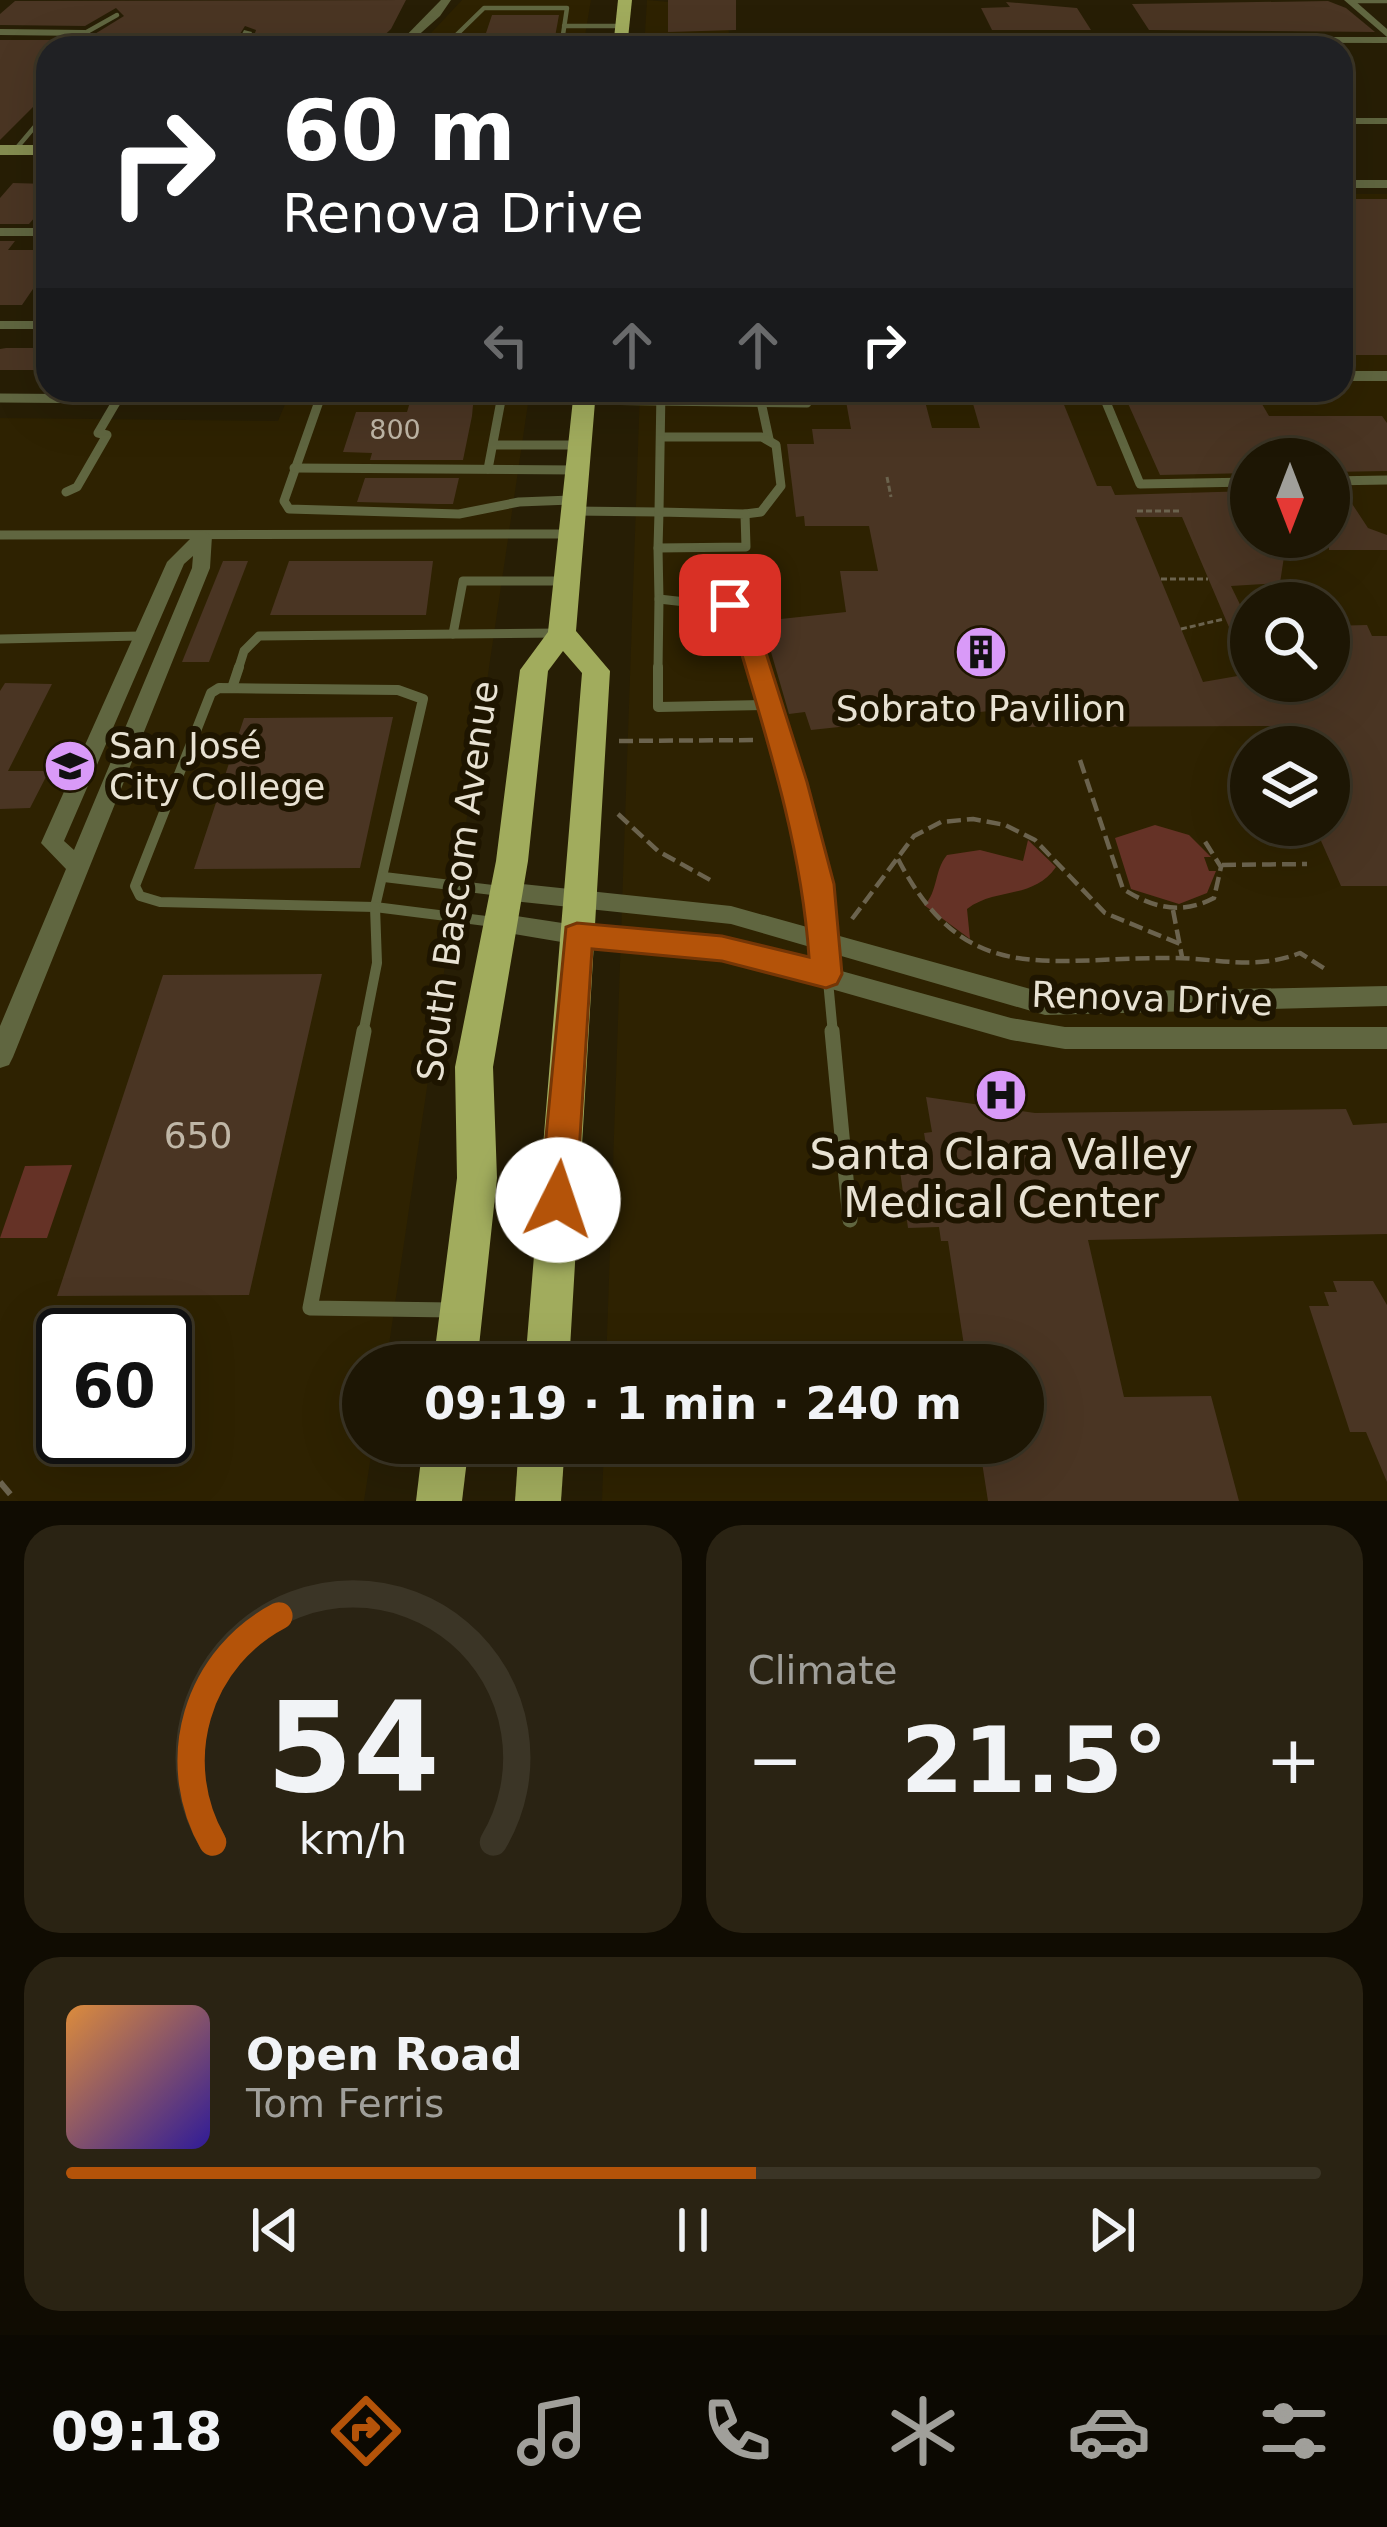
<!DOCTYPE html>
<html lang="en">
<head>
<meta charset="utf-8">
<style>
  body { margin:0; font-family:"DejaVu Sans",sans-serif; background:#2a2313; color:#f1f3f6; height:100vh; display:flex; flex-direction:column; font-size:45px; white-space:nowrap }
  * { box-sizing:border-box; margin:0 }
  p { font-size:39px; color:#a09f9a }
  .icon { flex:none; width:66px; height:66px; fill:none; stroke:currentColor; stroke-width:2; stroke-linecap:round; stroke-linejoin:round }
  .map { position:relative; height:1501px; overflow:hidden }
  .sheet { display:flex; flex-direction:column; gap:24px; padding:24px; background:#100c02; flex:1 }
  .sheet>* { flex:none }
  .top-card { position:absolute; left:36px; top:36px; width:1317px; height:366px; border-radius:36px; box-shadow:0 12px 48px #0002,0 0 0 3px #3b3526; background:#202124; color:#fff; overflow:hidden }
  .needle { width:78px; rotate:180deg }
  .controls { position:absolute; left:1230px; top:438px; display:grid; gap:24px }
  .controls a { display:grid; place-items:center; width:120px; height:120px; border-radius:50%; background:#1d1604; box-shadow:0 12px 48px #0002,0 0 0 3px #3b3526; font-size:60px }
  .speed { position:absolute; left:36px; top:1308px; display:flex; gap:24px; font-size:60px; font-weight:700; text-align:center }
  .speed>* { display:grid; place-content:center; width:156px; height:156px; border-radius:50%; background:#1d1604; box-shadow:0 12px 48px #0002,0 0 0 3px #3b3526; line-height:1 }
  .speed .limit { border:6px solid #111; border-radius:18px; background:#fff; color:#111 }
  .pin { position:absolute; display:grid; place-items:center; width:102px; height:102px; color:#fff; margin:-51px; border-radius:24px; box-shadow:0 6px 18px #0006 }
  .me { position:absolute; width:132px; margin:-66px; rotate:4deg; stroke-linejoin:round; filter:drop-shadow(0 0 9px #0008) }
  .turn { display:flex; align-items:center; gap:42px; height:252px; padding:0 48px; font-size:54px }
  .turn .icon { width:156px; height:156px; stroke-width:2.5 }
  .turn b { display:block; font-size:84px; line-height:102px }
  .lanes { display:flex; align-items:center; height:114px; padding:0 48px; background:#0003; justify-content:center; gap:60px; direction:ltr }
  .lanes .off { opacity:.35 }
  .big { font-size:90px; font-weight:700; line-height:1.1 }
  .sheet .widget { flex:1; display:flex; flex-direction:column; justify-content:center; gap:18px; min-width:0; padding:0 42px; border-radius:36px; background:#2a2313 }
  .sheet .dial { align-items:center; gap:0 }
  .dial svg { height:312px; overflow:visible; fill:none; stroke:#3b3526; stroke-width:7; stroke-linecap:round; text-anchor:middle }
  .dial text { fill:#f1f3f6; stroke:none }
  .song { display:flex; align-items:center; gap:36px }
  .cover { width:144px; height:144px; border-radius:18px; background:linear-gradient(135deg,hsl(30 70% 55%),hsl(250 70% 35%)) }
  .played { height:12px; border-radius:6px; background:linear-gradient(90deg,#b45309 55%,#3b3526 55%) }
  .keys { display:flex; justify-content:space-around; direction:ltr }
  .heat { display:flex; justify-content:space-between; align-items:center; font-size:66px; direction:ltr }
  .sheet .tiles { flex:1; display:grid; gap:24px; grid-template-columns:1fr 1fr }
  .widget:last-child { grid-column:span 2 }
  .trip { position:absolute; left:342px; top:1344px; width:702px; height:120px; border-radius:60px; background:#1d1604; box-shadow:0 12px 48px #0002,0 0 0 3px #3b3526; font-weight:700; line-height:120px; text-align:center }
  .menu { display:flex; height:192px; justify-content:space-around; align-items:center; background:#0c0902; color:#a09f9a }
  .menu .icon { width:84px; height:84px }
  .menu .on { color:#b45309 }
  .menu b { font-size:54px; color:#f1f3f6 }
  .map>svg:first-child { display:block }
</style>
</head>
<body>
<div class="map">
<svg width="1387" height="1501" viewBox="0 0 1387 1501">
  <rect width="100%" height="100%" fill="#271e05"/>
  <g fill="#2e2201" fill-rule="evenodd">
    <path d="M462,0H591L583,48H417Z"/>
    <path d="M647,0L724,7L732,48H644Z"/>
    <path d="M1341,194H1387V1501H602L604,1443H1023V1365H606L640,390H1341ZM1251,459H1329V537H1251ZM1251,603H1329V681H1251ZM1251,747H1329V825H1251Z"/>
    <path d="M291,390H530L386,1365H363V1443H373L364,1501H0V418L278,421ZM63,1335H165V1437H63Z"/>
  </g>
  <g fill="#653226">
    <path d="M1155,825L1189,835L1211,857H1204L1209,871H1216L1207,893L1179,904L1131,889L1115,838Z"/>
    <path d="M1028,840L1056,867C1033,900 996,887 967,909L970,939L924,905C938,893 934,870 947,855L980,850L1023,861Z"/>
    <path d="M72,1165L47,1238H0L25,1166Z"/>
  </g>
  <g fill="#4a3523" fill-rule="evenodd">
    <path d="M406,0L391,29L371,48H250L256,30L245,26L231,48H48V99H41L0,140V40H85L124,16L116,8L85,26L0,25V14L15,1Z"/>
    <path d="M668,0H736V30L668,32Z"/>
    <path d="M1328,1L1346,8L1375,32L1149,30L1132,4Z"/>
    <path d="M1006,2L1077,8L1091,30H992L981,8L1010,7Z"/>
    <path d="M492,15H559L553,48H481Z"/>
    <path d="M13,183L48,184V210H41L29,224H0V198Z"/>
    <path d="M1341,199H1387V355H1347L1341,347Z"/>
    <path d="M0,241H15L8,250H48V267L22,305H0Z"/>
    <path d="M6,348H48V370H0V349Z"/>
    <path d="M844,390H922L932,428H980L969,390H1058L1097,486H1111L1115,495L1251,491V537H1287L1280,583L1231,586L1251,627V681H1329V626L1367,625L1372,636H1387V886H1341L1314,825H1329V747H1282L1273,726L1013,727L1008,709L811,730L805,712L789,714L762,621L846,612L840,571H878L869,526H805L804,516L796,517L787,444H814L812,429H851ZM1135,517H1182L1249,674L1203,682Z"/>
    <path d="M1122,390H1189L1196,399H1259L1269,416H1382L1387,423V471L1329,472V459H1251V473L1160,475Z"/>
    <path d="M469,391L474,394L472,416L463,460H370L372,453L343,452L356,412H407L413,392Z"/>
    <path d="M365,478H459L453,504H437L357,502Z"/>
    <path d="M1329,490H1343L1368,528L1387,535V550H1329Z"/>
    <path d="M223,561H248L209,662H182Z"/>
    <path d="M289,561H433L426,615H270Z"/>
    <path d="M5,683L52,684L8,771H49L30,808L0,809V691Z"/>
    <path d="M393,717L360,868L194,869L244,718Z"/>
    <path d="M322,974L249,1295L57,1296L163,975Z"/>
    <path d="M926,1097L1035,1113L1346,1109L1353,1125L1387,1123V1234L1088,1240L1124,1397L1211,1396L1239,1501H988L979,1443H1023V1365H967L948,1241H941L939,1227L908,1228L899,1164L929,1163L924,1133L932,1132Z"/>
    <path d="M1333,1281H1373L1387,1305V1482L1366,1432H1350L1309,1306H1329L1324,1292H1337Z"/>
  </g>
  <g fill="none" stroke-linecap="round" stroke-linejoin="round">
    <g stroke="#6b634e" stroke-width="3" stroke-dasharray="6 3" stroke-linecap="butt">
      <path d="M887,477L891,497"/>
      <path d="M1137,511H1181"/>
      <path d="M1161,579H1208"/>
      <path d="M1181,629L1224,619"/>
    </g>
    <g stroke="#6b634e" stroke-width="4.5" stroke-dasharray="14 6" stroke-linecap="butt">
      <path d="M619,741L758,740"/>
      <path d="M1080,760L1123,889C1153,908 1181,915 1214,898L1221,867L1204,840"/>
      <path d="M618,814L658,851L712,881"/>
      <path d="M898,859C966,990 1046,957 1172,958C1219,958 1254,971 1300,953L1325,969"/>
      <path d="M1222,865L1307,864"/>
      <path d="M1173,910L1182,957"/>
      <path d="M852,919L914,836L941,822L973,819L1005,825L1035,840L1105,913L1180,944"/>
    </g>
    <path stroke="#6b634e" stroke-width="6" stroke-dasharray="16 9" stroke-linecap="butt" d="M0,1482L16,1501"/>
    <g stroke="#606640" stroke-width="4.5">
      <path d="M1350,1H1387"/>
      <path d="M564,26H622"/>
      <path d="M85,33L117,15"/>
      <path d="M443,48L484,8H567L561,48"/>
      <path d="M15,150L48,111"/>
    </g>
    <g stroke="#606640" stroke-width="9">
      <path d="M323,390L284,501L289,509L459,514L519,502L571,500"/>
      <path d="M1101,390L1140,484L1251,482"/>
      <path d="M0,398L118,399L98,433L107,435L77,487L66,492"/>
      <path d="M584,400L807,403"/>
      <path d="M761,402L769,439"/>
      <path d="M661,437H762L776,445L781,486L761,512L745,514"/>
      <path d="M493,445H579"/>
      <path d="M294,468L577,470"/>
      <path d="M488,469L503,390"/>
      <path d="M1329,481L1387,480"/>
      <path d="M573,511L659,512"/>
      <path d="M659,512L745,514L746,547L658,548Z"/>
      <path d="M659,512L661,390"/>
      <path d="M0,535L568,534"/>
      <path d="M658,548L659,599L738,608L759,670"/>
      <path d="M453,634L463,581H563"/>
      <path d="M0,639L140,636"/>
      <path d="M238,670L244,651L259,636L559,633"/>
      <path d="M658,670L659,599"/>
    </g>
    <g stroke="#606640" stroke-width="10">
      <path d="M658,667V707L771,705"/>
      <path d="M758,667L819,885L833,1034"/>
      <path d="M219,688L398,690L423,699L375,907L160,902L140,896L135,886L211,693Z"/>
      <path d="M232,688L239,667"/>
      <path d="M384,877L501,891"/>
      <path d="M375,907L494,922"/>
      <path d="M363,1034L377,963L375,907"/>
    </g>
    <g stroke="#606640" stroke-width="15">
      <path d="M364,1031L310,1308L452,1310"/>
      <path d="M832,1031L850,1220"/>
    </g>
    <g fill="#606640" fill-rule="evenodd">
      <path d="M441,0H451L440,16L404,48H394Z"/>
      <path d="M1344,0H1354L1387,29V37Z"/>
      <path d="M0,29L85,30L90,33L85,36L0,35Z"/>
      <path d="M244,30L252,32L245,48H235Z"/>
      <path d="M621,37H1387V43L618,42Z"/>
      <rect x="1341" y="118" width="46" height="6"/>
      <rect x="1341" y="180" width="46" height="8"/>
      <rect x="0" y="228" width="48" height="8"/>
      <rect x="0" y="321" width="48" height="8"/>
      <rect x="1341" y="371" width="46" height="10"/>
      <path d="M203,531L212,536L210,568L13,1057L9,1065L0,1068V1026L66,869L41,843L167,562L197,532ZM193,556L192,568L74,850L64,841L184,564Z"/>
      <path d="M504,882L731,906L1045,993L1387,986V1006L1045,1015L731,924L504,900L496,897L492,891L496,885Z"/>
      <path d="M496,913L615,931L722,938L1011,1018L1065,1027H1387V1049H1065L1011,1040L722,958L615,951L496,931L488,929L484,922L488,915Z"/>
    </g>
    <rect fill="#858d51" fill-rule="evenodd" x="0" y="145" width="48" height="10"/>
    <g fill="#a1ac5d" fill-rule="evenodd">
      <path d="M618,0H632L627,48H613Z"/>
      <path d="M574,390H596L576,631L610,671L569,1365H525L582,673L563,651L548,671L528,861L493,1067L497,1178L477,1365H433L457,1178L455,1067L496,861L520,670L548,632Z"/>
      <path d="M423,1443H469L462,1501H416Z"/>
      <path d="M519,1443H565L561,1501H515Z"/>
    </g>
  </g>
  <path fill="#b45309" stroke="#753606" stroke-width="3" d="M730,597L754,615L807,782L834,884L842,974L837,984L826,988L722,961L592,949L576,1200L571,1212L558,1217L545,1212L540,1200L566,927L577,923L722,936L809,957C801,840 764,730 731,618L717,605Z"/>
  <defs>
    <g id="building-disc" transform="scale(2.7)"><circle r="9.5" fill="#d99af8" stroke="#1e1500"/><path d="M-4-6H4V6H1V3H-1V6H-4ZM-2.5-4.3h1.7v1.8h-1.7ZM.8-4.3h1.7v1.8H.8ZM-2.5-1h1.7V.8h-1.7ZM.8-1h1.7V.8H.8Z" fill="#111"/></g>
    <g id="university-disc" transform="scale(2.7)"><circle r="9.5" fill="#d99af8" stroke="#1e1500"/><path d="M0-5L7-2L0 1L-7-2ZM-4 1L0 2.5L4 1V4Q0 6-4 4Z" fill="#111"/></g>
    <g id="hospital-disc" transform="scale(2.7)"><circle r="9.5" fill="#d99af8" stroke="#1e1500"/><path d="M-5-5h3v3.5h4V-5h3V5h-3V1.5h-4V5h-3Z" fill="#111"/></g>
  </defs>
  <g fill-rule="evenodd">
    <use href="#building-disc" x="981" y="652"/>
    <use href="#university-disc" x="70" y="766"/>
    <use href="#hospital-disc" x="1001" y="1095"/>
  </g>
  <g text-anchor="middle" stroke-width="12" stroke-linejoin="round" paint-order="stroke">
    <g font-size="27" fill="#c0b7a7">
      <text x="395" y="439">800</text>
    </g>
    <g font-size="36" fill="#e8e2d3" stroke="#1e1500">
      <text x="981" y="721">Sobrato Pavilion</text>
      <text x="109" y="758" text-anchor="start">San José<tspan x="109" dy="41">City College</tspan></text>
    </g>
    <g font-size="36" fill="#e8e2d3" stroke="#1e1500">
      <text transform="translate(457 881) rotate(-82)" y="13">South Bascom Avenue</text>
      <text transform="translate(1152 998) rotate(2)" y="13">Renova Drive</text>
    </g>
    <g font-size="36" fill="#c0b7a7">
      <text x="198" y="1148">650</text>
    </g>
    <g font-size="42" fill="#e8e2d3" stroke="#1e1500">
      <text x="1001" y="1169">Santa Clara Valley<tspan x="1001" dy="48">Medical Center</tspan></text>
    </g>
  </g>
</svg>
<div class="controls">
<a><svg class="needle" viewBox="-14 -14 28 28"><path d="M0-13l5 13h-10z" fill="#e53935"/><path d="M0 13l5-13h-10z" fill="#a09f9a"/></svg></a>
<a><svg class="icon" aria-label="search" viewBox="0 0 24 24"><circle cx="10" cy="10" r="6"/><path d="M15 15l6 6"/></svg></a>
<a><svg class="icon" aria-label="layers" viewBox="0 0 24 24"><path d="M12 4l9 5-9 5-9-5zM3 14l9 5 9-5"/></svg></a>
</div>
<div class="speed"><div class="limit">60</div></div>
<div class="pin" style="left:730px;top:605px;background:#d93025"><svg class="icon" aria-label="arrive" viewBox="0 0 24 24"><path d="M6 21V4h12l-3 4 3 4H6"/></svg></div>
<svg class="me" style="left:558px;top:1200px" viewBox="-20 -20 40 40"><circle r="19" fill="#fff"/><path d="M0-13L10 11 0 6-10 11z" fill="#b45309"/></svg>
<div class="trip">09:19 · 1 min · 240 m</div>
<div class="top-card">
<div class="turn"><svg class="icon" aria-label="right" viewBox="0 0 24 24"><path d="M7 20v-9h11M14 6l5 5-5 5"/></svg><div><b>60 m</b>Renova Drive</div></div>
<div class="lanes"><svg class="icon off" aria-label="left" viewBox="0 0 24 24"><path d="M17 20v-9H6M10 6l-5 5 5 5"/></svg><svg class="icon off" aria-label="ahead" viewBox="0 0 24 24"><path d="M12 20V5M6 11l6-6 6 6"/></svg><svg class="icon off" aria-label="ahead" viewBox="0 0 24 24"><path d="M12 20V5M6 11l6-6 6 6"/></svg><svg class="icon" aria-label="right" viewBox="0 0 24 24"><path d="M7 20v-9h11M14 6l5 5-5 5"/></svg></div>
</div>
</div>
<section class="sheet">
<div class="tiles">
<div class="widget dial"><svg viewBox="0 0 100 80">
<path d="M14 69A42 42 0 1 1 86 69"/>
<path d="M14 69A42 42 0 0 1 31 11" stroke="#b45309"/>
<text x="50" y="56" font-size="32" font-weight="700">54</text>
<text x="50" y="72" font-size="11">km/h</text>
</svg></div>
<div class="widget"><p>Climate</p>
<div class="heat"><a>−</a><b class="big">21.5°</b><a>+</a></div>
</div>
<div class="widget">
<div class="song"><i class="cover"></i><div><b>Open Road</b><p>Tom Ferris</p></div></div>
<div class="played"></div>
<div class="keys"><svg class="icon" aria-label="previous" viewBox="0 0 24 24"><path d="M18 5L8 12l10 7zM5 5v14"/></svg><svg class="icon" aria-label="pause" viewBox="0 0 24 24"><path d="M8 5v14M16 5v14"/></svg><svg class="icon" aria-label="next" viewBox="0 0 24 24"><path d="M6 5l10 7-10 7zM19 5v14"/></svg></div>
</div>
</div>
</section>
<nav class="menu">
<b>09:18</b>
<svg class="icon on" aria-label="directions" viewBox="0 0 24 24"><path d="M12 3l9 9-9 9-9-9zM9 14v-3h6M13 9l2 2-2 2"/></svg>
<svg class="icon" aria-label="music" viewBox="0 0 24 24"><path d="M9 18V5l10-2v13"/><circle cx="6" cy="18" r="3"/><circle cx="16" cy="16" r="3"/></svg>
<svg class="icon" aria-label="phone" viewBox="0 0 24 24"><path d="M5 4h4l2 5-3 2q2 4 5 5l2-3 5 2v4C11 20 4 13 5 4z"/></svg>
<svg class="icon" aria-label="climate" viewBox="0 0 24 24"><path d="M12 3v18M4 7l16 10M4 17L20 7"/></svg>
<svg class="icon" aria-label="car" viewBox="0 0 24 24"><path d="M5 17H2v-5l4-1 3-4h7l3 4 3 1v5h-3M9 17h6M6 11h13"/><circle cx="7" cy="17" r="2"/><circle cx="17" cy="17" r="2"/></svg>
<svg class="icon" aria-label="filters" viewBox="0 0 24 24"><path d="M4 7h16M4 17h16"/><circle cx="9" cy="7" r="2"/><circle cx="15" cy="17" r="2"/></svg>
</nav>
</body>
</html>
